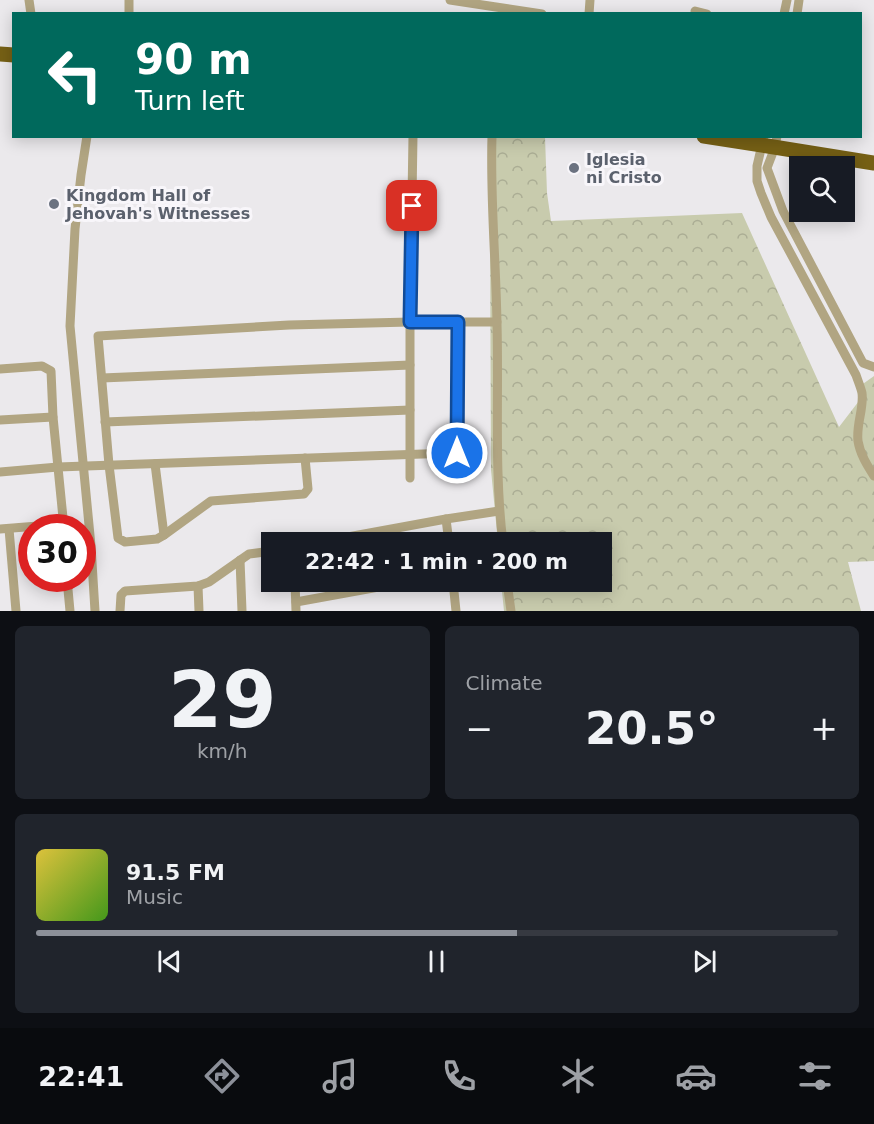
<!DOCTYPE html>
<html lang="en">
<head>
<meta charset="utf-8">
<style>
  body { margin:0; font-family:"DejaVu Sans",sans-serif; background:#20242c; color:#f1f3f6; height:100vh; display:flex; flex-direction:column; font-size:22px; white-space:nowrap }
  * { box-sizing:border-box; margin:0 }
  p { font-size:20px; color:#9ea1a6 }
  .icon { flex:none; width:33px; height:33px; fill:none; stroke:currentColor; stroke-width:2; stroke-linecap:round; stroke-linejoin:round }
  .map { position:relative; height:611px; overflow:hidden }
  .drawer { display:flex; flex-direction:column; gap:15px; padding:15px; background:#0d0f14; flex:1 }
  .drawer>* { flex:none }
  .top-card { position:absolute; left:12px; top:12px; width:850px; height:126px; border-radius:0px; box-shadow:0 3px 15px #0003; background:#00695c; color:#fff; overflow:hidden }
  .controls { position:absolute; left:789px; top:156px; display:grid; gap:12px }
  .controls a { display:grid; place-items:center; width:66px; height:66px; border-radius:0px; background:#171b24; box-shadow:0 3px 15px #0003; font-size:30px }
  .speed { position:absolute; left:18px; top:514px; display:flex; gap:12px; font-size:30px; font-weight:700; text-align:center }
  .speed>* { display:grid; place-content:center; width:78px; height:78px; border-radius:50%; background:#171b24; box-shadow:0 3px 15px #0003; line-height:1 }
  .speed .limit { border:9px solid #d22; background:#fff; color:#111 }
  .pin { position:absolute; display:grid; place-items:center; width:51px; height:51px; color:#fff; margin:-26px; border-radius:12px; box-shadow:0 3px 9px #0006 }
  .me { position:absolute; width:66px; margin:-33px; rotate:0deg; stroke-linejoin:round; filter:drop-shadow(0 0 4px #0008) }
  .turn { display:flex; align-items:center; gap:21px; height:126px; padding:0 24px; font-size:27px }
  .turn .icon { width:78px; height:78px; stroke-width:2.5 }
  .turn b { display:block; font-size:42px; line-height:51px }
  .big { font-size:45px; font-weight:700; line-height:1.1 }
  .drawer .tile { flex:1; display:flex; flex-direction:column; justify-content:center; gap:9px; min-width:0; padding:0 21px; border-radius:9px; background:#20242c }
  .drawer .dial { align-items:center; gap:0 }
  .dial b { font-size:78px; line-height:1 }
  .song { display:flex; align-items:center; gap:18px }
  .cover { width:72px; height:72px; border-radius:9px; background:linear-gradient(135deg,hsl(50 70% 55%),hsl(100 70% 35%)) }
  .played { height:6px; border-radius:3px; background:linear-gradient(90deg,#8c9099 60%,#363941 60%) }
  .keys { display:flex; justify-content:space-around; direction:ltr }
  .heat { display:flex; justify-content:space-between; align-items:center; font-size:33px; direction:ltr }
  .drawer .tiles { flex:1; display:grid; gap:15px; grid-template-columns:1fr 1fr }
  .tile:last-child { grid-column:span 2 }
  .trip { position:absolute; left:261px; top:532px; width:351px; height:60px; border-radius:0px; background:#171b24; box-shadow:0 3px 15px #0003; font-weight:700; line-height:60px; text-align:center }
  .dock { display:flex; height:96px; justify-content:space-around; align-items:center; background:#090b0e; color:#9ea1a6 }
  .dock .icon { width:42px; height:42px }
  .dock .current { color:#8c9099 }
  .dock b { font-size:27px; color:#f1f3f6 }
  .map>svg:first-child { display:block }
</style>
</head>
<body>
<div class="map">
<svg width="874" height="611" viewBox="0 0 874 611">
  <defs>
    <pattern id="forest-crowns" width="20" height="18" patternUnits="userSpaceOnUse" patternTransform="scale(1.5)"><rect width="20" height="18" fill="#c8cbad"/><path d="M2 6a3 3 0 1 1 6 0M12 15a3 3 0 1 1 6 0" fill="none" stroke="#abad94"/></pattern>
  </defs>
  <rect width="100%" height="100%" fill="#ebe9ec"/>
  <path fill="url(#forest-crowns)" d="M493,136L545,137L547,193L551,221L742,213L839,427L862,397L860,386L874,376V561L848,562L861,611H504L501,582H602V543H498L491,470L490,224Z"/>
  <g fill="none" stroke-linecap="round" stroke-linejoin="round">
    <g stroke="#b1a582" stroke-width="9">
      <path d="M29,0L31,14"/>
      <path d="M450,0L542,14"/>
      <path d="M695,11L707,14"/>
      <path d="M129,14V0"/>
      <path d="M589,14L590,0"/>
      <path d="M784,14L787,0"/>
      <path d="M797,14L799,0"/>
      <path d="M87,136L81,175L75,229L70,326L91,546L95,611"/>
      <path d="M492,136C490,199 496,261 497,324C499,396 494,471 503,543"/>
      <path d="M764,136L757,166V181L761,193L771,217L856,375C858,381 861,388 862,393C864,409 856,424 858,441C860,454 867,465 874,476"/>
      <path d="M777,136L775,147L767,168L783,211L863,363L874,367"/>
      <path d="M0,369L42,366L51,371L53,417L64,528"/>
      <path d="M102,378L410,365"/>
      <path d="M0,420L53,417"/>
      <path d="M105,422L410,410"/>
      <path d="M457,453L458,322"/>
      <path d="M305,458L308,489L304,494L211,501L164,535L157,539L125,542L118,538L109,465L98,336L289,325L410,322H497"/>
      <path d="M155,464L164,535"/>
      <path d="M0,472L58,467L479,452"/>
      <path d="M410,478V322L413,136"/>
      <path d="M446,519L449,543"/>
      <path d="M0,529L63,524"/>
      <path d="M9,529L16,611"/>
      <path d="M315,543L446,519L499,511"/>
      <path d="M240,560L242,611"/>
      <path d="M67,579L70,611"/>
      <path d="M295,582L296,611"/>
      <path d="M453,582L456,611"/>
      <path d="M507,582L511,611"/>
      <path d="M198,586L199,611"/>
      <path d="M296,602L406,582"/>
      <path d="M120,611L121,595L125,591L198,586L209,582L249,554L272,551"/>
    </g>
    <g stroke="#766015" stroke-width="15">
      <path d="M0,54L14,55"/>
      <path d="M704,136L874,163"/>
    </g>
  </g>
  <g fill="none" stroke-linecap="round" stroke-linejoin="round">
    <g stroke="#114b97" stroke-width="15">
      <path id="route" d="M412,206L410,322H458L457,453"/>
    </g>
    <use href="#route" stroke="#1a73e8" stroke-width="10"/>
  </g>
  <g fill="#6b7280" stroke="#f8f6fa" stroke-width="2">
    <circle cx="574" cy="168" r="6"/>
    <circle cx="54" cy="204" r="6"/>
  </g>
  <g text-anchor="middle" stroke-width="6" stroke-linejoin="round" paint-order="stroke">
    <g font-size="16" font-weight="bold" fill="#5b616d" stroke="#f8f6fa" text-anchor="start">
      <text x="586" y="165">Iglesia<tspan x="586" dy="18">ni Cristo</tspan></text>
      <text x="66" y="201">Kingdom Hall of<tspan x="66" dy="18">Jehovah's Witnesses</tspan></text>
    </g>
  </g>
</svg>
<div class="controls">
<a><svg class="icon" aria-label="search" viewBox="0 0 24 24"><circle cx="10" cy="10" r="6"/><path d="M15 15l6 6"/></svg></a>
</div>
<div class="speed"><div class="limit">30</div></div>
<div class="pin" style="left:412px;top:206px;background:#d93025"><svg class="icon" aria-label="arrive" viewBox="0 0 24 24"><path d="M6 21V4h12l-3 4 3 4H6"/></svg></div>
<svg class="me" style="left:457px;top:453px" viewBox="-20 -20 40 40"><circle r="17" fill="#1a73e8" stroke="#fff" stroke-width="3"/><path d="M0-11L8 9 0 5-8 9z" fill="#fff"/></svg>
<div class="trip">22:42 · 1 min · 200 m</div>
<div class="top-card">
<div class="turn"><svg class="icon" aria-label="left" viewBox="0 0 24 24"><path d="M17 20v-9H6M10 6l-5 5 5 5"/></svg><div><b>90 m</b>Turn left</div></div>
</div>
</div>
<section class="drawer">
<div class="tiles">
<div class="tile dial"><b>29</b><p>km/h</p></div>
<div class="tile"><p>Climate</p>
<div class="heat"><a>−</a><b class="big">20.5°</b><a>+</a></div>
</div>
<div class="tile">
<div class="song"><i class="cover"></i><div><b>91.5 FM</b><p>Music</p></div></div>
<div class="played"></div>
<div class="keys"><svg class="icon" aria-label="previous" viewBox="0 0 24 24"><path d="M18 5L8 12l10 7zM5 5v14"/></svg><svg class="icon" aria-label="pause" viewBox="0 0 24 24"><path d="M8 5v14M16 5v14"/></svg><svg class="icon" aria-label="next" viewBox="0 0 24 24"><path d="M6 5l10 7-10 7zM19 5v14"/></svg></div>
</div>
</div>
</section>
<nav class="dock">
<b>22:41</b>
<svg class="icon current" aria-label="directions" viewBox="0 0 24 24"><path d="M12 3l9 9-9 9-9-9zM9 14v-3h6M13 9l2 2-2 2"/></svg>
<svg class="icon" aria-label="music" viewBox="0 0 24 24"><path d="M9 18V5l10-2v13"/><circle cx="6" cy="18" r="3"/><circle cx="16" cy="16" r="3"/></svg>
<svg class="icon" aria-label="phone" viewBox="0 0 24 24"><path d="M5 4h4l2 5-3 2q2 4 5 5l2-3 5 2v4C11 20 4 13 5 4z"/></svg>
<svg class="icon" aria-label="climate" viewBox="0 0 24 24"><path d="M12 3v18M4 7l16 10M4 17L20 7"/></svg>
<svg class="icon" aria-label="car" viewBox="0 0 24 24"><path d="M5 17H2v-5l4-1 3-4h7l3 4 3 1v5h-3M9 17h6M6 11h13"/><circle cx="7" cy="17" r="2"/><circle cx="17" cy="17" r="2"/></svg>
<svg class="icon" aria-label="filters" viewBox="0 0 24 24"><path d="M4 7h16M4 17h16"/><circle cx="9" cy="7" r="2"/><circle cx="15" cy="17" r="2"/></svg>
</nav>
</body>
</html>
